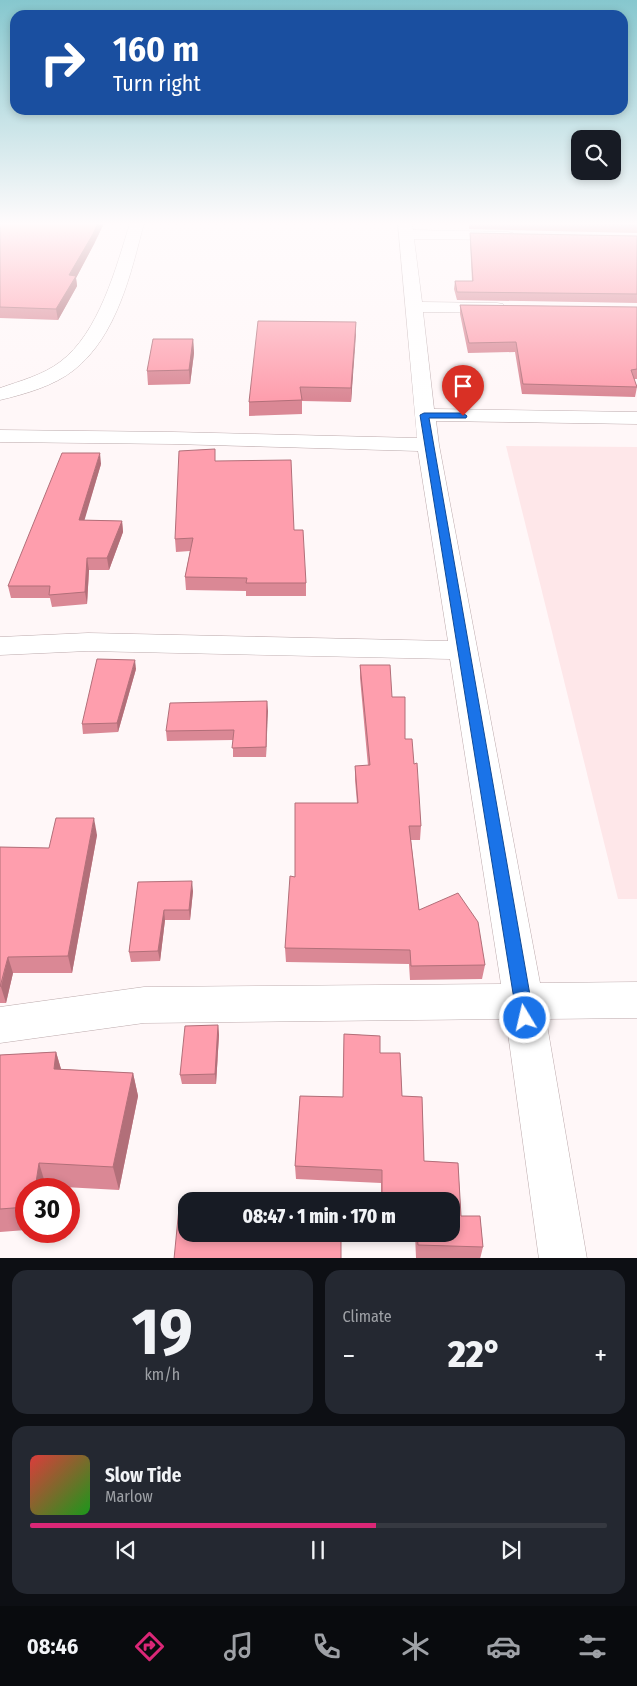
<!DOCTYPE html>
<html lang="en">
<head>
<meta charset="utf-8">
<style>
  body { margin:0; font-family:"Fira Sans Condensed",sans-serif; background:#242831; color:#f1f3f6; height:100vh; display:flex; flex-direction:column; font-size:19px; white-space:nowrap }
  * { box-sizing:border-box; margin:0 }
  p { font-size:16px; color:#9ea1a6 }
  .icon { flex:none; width:28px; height:28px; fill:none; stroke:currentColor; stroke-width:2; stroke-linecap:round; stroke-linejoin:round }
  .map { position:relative; height:1258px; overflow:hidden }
  .panel { display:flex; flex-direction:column; gap:12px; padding:12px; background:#0d0f14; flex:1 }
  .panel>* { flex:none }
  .top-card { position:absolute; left:10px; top:10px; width:618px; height:105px; border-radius:15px; box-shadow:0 2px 8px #0003; background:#1a4fa0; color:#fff; overflow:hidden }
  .controls { position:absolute; left:571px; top:130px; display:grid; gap:10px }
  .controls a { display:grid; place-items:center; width:50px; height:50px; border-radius:10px; background:#171b24; box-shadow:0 2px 8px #0003; font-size:25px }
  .speed { position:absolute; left:15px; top:1178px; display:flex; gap:10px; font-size:25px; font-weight:700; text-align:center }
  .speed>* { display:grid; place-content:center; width:65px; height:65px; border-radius:50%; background:#171b24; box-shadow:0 2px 8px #0003; line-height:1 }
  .speed .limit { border:8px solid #d22; background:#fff; color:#111 }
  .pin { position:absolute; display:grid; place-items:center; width:42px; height:42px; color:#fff; margin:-51px -21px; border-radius:50% 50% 50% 0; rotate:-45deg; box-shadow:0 0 5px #0007 }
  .pin .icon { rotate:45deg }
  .me { position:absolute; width:55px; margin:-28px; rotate:351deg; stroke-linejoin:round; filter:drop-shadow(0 0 4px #0008) }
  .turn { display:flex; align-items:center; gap:18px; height:105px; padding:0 20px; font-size:22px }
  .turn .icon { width:65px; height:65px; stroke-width:2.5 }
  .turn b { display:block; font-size:35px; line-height:42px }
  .big { font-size:38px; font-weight:800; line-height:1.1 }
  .panel .widget { flex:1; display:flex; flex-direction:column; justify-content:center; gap:8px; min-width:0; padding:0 18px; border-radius:15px; background:#242831 }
  .panel .dial { align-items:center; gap:0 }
  .dial b { font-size:65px; line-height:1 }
  .song { display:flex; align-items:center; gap:15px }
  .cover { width:60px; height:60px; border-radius:8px; background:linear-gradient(135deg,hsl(0 70% 55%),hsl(120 70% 35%)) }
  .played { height:5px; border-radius:2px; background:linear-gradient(90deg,#db2777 60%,#363941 60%) }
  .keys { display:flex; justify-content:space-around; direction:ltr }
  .heat { display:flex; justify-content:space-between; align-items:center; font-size:28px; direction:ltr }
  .panel .tiles { flex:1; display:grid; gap:12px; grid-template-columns:1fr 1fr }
  .widget:last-child { grid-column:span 2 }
  .trip { position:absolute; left:178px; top:1192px; width:282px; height:50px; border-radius:15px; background:#171b24; box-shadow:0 2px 8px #0003; font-weight:800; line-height:50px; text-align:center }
  .tabs { display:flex; height:80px; justify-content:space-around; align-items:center; background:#090b0e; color:#9ea1a6 }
  .tabs .icon { width:35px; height:35px }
  .tabs .active { color:#db2777 }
  .tabs b { font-size:22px; color:#f1f3f6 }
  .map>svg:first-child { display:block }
</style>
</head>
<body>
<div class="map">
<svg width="637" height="1259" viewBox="0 0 637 1259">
  <rect width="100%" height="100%" fill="#fff7f8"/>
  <path fill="#fee7e9" d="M506,446L637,447V899H618Z"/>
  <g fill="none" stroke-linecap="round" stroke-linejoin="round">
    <g stroke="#bcaaac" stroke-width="1">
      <g id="minor">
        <path d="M130,223H144C131,273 117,336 74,370C54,386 25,394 0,400V388C20,381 43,375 60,362C99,333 116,268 130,223Z"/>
        <path d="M398,223H412L413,230L508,232L513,233L515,236L513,239L508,240L414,239L422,302L497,303L503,304L506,308L503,312L497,313L423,312L434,409L637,412V424L436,421L439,445L540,983L637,982V1018L546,1019L587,1259H539L506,1019L144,1023L0,1043V1007L144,987L501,984L450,659L88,651L0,655V637L88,633L448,641L418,451L173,444L0,442V430L173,432L417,438Z"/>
      </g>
    </g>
    <use href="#minor" fill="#fff" fill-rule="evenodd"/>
  </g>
  <g fill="#da8895">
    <path d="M0,223H104L94,244L76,278L77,286L58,320L0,318Z"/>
    <path d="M469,223H637V233L469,229Z"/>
    <path d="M470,233L637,236V303L457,300L454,289L455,281H472L470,241Z"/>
    <path d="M460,305L637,307V379H634L637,387L635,397L522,394L515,352L468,353L460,314Z"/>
    <path d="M356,322L351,402L302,401V414L249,416V402Z"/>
    <path d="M193,339L194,353L190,384L148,385L147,371Z"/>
    <path d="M216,461L294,530L306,583V596H246V591L186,590L185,577L190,551L176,552L175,539Z"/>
    <path d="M101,464L84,520L122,521L123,532L109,570H89L87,604L52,607L50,598H11L8,586Z"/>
    <path d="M360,665L392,697L405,739L414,764L421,826L420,840H411L419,910L485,965L482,979L410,980L409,964L286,962L285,948L295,877L357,803L355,780V766H368L360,678Z"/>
    <path d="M136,669L118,732L83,734L82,724Z"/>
    <path d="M267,701L266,757H233V740L167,741L166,731Z"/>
    <path d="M97,835L72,973H13L6,1003H0V847L49,848Z"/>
    <path d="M138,882L193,891L190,920H165L160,961L131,962L129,952Z"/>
    <path d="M218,1025L219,1035L216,1084H182L180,1075Z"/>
    <path d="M344,1034L380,1036V1053H400L402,1096L422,1097L424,1161L458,1163L461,1216H480L483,1247L480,1259L416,1258L415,1234H451V1201H381V1183L296,1179L295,1166L300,1096L343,1097Z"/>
    <path d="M56,1052L61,1069L133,1073L138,1096L119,1190L46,1186L26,1189V1230L0,1232V1055Z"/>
  </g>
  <g fill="#b26f79">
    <path d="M98,223H104L94,244L76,278L77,286L58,320L56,309L69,275Z"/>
    <path d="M356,322V335L351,402V388Z"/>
    <path d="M193,339L194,353L190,384L189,370Z"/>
    <path d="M100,453L101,464L81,532L79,520Z"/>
    <path d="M122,521L123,532L109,570L107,558Z"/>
    <path d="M87,558L89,570L87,604L85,592Z"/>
    <path d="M135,660L136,669L118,732L117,723Z"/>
    <path d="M267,701L268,711L266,757V747Z"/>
    <path d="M94,818L97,835L72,973L68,956Z"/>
    <path d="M192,881L193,891L190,920L189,910Z"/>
    <path d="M164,910L165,920L160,961L158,951Z"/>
    <path d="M8,957L13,973L6,1003L1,987Z"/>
    <path d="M218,1025L219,1035L216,1084L215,1074Z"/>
    <path d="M56,1052L63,1076L54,1069Z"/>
    <path d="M133,1073L138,1096L119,1190L113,1167Z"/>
    <path d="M39,1163L46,1186V1189H35Z"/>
  </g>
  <g fill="#fe9ead" stroke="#b26f79">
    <path d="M0,223H98L93,234L69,275L76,276L56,309L0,307Z"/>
    <path d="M547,223H637V225Z"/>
    <path d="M470,233L637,236V294L457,292L455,281H473Z"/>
    <path d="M460,305L637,307V369L631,370L637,387L523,384L516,342L469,343Z"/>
    <path d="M258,321L356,322L351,388L300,387L302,400L249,402Z"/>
    <path d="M153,339H193L189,370L147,371Z"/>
    <path d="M215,449V461L291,460L294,530H303L306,583H246L247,578L185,577L193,538L175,539L179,451Z"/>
    <path d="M62,453H100L79,520L122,521L107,558H87L85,592L49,595L50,586H8Z"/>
    <path d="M97,659L135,660L117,723L82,724Z"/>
    <path d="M360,665H390L392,697H405V739H412L414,764L417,763L421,826H409L419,910L458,893L478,922L485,965L411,966L410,950L285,948L290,876L295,877V803H358L355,766L370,765Z"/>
    <path d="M267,701L266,747L232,748L234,730L166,731L170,703Z"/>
    <path d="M56,818H94L68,956L8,957L0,987V847L49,848Z"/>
    <path d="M192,881L189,910H164L158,951L129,952L138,882Z"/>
    <path d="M218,1025L215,1074L180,1075L185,1026Z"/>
    <path d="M344,1034L380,1036V1053H400L402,1096L422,1097L424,1161L458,1163L461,1216H480L483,1247L418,1245L417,1234H451V1201H415V1197L382,1195V1170L295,1166L300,1096L343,1097Z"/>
    <path d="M56,1052L54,1069L133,1073L113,1167L39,1163L35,1189H26V1207L0,1209V1055Z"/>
    <path d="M179,1208H186V1234H341V1259H174Z"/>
  </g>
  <linearGradient id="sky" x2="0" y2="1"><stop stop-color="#86c7ce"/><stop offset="0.56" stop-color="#fffbfc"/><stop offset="1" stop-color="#fffbfc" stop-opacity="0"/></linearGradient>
  <rect width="637" height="399" fill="url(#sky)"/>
  <path fill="#1a73e8" stroke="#114b97" d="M463,413L467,416L466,418H429L534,1018L531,1024L525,1026L519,1024L517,1018L420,415L424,413Z"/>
</svg>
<div class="controls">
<a><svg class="icon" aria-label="search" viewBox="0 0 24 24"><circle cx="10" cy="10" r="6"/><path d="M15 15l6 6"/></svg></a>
</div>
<div class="speed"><div class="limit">30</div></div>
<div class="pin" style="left:463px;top:416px;background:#d93025"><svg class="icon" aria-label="arrive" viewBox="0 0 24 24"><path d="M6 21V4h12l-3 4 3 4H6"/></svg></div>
<svg class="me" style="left:525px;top:1018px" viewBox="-20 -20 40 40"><circle r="17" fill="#1a73e8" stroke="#fff" stroke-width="3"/><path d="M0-11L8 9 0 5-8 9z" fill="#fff"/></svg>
<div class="trip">08:47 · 1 min · 170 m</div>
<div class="top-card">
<div class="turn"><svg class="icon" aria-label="right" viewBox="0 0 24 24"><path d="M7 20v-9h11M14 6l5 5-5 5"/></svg><div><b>160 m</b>Turn right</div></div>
</div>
</div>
<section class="panel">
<div class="tiles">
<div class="widget dial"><b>19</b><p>km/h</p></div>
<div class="widget"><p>Climate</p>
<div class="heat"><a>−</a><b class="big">22°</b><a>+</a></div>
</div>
<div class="widget">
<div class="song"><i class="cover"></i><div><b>Slow Tide</b><p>Marlow</p></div></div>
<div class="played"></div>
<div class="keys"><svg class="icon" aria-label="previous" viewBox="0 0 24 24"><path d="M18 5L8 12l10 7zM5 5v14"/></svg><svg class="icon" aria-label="pause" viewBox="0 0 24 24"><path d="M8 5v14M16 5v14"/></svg><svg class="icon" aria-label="next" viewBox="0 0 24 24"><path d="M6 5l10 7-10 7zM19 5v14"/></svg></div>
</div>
</div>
</section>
<nav class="tabs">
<b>08:46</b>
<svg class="icon active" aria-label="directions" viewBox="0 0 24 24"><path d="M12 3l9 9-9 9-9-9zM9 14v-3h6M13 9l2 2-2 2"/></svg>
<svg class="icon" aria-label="music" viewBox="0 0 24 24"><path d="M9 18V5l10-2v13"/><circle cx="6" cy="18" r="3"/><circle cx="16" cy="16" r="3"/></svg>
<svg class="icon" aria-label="phone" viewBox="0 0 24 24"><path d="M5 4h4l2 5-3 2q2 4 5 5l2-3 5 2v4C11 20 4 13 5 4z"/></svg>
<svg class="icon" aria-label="climate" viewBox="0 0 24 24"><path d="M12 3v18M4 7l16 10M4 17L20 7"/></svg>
<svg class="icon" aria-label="car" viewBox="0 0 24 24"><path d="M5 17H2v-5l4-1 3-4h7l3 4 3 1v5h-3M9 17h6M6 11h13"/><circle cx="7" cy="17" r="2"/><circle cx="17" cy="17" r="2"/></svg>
<svg class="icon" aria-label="filters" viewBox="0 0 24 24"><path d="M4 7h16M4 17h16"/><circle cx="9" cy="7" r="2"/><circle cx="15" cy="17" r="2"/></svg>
</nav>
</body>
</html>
